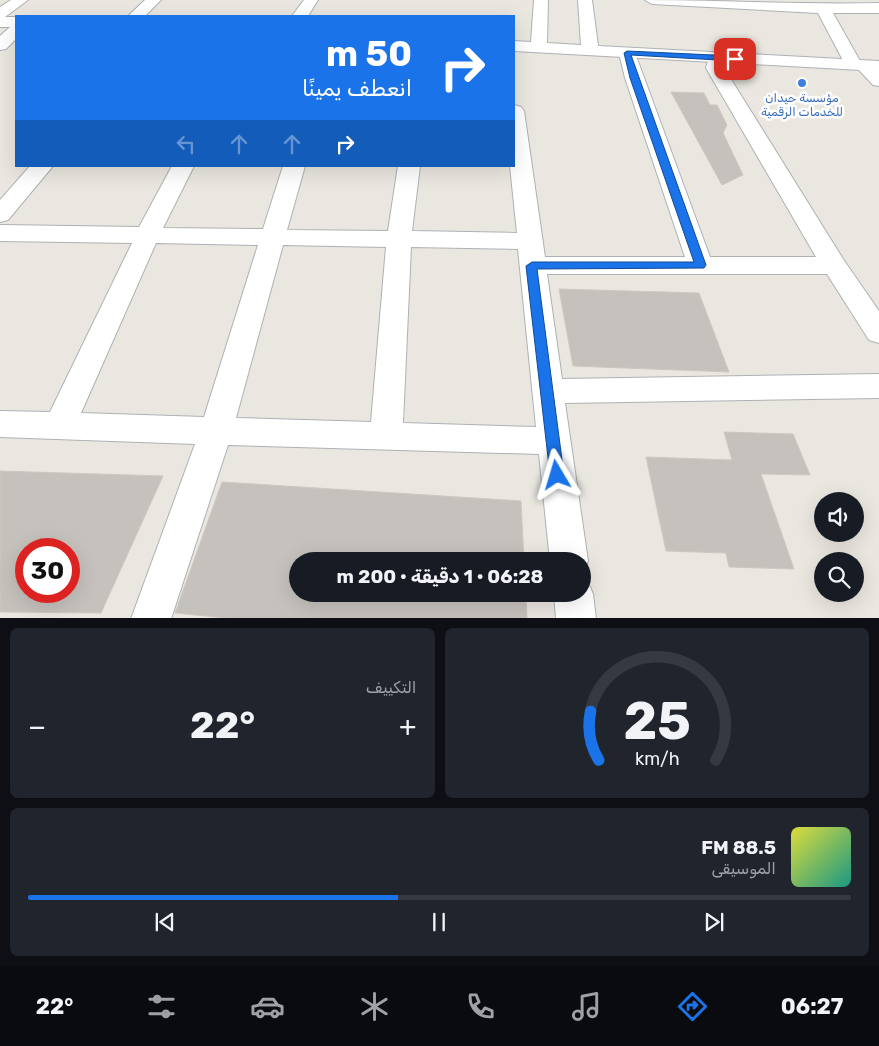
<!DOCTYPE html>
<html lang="ar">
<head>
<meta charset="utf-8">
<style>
  body { margin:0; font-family:Rubik,"Noto Naskh Arabic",sans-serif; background:#20242c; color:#f1f3f6; direction:rtl; height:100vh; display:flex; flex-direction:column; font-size:19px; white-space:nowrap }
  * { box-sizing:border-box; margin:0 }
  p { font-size:16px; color:#9ea1a6 }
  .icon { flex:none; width:28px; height:28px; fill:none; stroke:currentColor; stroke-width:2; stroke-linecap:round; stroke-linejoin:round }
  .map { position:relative; height:618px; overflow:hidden; direction:ltr }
  .drawer { display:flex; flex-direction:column; gap:10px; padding:10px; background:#0d0f14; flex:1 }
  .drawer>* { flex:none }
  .top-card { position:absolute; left:15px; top:15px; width:500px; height:152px; border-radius:0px; box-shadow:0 5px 20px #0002; direction:rtl; background:#1a73e8; color:#fff; overflow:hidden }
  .controls { position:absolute; left:814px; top:492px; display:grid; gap:10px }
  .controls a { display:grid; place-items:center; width:50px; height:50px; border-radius:50%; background:#171b24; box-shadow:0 5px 20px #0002; font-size:25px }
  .speed { position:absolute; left:15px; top:538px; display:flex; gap:10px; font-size:25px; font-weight:700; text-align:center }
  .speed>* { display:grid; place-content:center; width:65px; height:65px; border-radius:50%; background:#171b24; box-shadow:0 5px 20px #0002; line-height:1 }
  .speed .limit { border:8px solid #d22; background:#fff; color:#111 }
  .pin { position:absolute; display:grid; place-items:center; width:42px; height:42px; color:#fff; margin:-21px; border-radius:10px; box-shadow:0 2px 8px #0006 }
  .me { position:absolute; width:55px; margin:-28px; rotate:353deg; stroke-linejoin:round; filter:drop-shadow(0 0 4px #0008) }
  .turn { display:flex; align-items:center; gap:18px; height:105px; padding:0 20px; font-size:22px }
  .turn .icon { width:65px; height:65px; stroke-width:2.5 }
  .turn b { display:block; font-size:35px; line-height:42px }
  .lanes { display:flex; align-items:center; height:48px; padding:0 20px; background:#0003; justify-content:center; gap:25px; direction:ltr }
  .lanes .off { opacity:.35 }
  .big { font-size:38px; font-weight:700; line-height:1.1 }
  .drawer .tile { flex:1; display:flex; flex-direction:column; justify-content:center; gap:8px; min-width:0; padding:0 18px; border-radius:8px; background:#20242c }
  .drawer .dial { align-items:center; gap:0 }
  .dial svg { height:130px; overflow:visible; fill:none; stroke:#363941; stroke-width:7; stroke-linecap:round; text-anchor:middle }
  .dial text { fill:#f1f3f6; stroke:none }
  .song { display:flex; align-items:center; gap:15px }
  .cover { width:60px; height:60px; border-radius:8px; background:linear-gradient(135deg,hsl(60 70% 55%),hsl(170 70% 35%)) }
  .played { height:5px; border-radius:2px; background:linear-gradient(90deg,#1a73e8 45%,#363941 45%) }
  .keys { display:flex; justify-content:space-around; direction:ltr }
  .heat { display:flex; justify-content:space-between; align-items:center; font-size:28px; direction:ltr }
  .drawer .tiles { flex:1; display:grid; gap:10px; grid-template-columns:1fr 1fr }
  .tile:last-child { grid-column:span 2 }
  .trip { position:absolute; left:289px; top:552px; width:302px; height:50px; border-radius:25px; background:#171b24; box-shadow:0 5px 20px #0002; font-weight:700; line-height:50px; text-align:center; direction:rtl }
  .tabs { display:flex; height:80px; justify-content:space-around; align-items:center; background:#090b0e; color:#9ea1a6 }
  .tabs .icon { width:35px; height:35px }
  .tabs .selected { color:#1a73e8 }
  .tabs b { font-size:22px; color:#f1f3f6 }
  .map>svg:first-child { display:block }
</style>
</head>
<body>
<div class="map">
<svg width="879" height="619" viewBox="0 0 879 619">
  <rect width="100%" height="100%" fill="#eae7e0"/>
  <g fill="#c5c2bd" stroke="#cec8c0" fill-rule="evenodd">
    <path d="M671,92L704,93L710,105H717L727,125L723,133L743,175L722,185Z"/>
    <path d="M559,289L699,293L729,372L573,366Z"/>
    <path d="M724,432L793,434L810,475L761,474L794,569L729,567L726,553L666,551L646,457L732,460Z"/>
    <path d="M0,471L163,476L101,613L0,612ZM26,549H69V591H26Z"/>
    <path d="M222,482L521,501L524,561H298V594H526L527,619H235L175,613Z"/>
  </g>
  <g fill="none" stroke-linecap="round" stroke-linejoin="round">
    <g stroke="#aeb1b4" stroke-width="2">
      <g id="minor">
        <path d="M11,0H28L5,17L0,19V7Z"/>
        <path d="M145,0H161L145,16H128Z"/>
        <path d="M304,0H318L308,16H292Z"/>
        <path d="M645,0C723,0 801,5 879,3V13H833L860,61H870L879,70V86L873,85L857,68H847L818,13L652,4Z"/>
        <path d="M16,25V39L6,49L0,50V36L10,27Z"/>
        <path d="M627,48L633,49L635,53L710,257H816L706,68L710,54H722L725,58L724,68L843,259L879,311V343L869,340L827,274H547L562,379L879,374V398L565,403L588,561L582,574V561H550L539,454L228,445L171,619H131L195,444L0,437V411L50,412L132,243L0,241V225L139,227L172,166H194L163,228L263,229L283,166H305L287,230L388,231L398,166H420L412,231L517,233L510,166H514V105L521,107L524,111L545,257H685L625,78L619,53L621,49ZM156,243L258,245L204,417L81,413ZM283,245L386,247L371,422L236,418ZM411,247L518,249L536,427L403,423Z"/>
        <path d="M30,166H53L8,220L0,222V200Z"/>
        <path d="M582,578L587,580L593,594L596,619H556L554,594H582Z"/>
      </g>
    </g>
    <g stroke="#aeb1b4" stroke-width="2">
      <g id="tertiary">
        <path d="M534,0H548L547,43L581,45L578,0H592L598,46L879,61V71L514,51V41L531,42Z"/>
        <rect x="0" y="17" width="16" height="10"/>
      </g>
    </g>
    <use href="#minor" fill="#fff" fill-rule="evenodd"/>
    <use href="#tertiary" fill="#fff" fill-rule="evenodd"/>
  </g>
  <path fill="#1a73e8" stroke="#114b97" d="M627,51L735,56L739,59L735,61L631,55L706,265L704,268L537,269L564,475L562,480L557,482L552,480L550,475L526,266L532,262H694L630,78L624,53Z"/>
  <circle fill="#3f7fe0" stroke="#fff" stroke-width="2" cx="802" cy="83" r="5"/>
  <g text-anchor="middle" stroke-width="5" stroke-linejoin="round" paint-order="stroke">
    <g font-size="12" fill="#366cbe" stroke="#fff">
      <text x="802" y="102">مؤسسة حيدان<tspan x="802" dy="14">للخدمات الرقمية</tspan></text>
    </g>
  </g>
</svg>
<div class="controls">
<a><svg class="icon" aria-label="sound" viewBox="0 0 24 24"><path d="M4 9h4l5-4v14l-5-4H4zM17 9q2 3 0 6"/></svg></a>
<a><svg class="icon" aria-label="search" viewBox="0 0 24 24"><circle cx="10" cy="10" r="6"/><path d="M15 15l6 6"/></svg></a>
</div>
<div class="speed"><div class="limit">30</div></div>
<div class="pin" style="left:735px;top:59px;background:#d93025"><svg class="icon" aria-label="arrive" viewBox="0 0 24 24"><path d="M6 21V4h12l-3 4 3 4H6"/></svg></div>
<svg class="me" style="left:557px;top:475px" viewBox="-20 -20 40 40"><path d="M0-17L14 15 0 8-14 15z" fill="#1a73e8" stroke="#fff" stroke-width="4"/></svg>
<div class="trip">06:28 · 1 دقيقة · 200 m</div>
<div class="top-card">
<div class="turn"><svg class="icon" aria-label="right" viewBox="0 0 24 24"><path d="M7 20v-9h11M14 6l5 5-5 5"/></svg><div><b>50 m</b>انعطف يمينًا</div></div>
<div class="lanes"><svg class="icon off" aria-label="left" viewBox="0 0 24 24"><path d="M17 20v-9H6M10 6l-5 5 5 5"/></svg><svg class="icon off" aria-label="ahead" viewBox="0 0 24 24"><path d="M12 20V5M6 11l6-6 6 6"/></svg><svg class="icon off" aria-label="ahead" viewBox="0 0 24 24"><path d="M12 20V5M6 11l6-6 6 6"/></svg><svg class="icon" aria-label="right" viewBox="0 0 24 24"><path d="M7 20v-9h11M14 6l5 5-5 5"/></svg></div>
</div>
</div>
<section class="drawer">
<div class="tiles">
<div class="tile dial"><svg viewBox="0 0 100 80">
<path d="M14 69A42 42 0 1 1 86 69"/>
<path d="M14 69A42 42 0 0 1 9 39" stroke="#1a73e8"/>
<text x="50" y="56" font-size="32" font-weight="700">25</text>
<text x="50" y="72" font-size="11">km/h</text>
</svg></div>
<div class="tile"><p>التكييف</p>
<div class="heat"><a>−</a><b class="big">22°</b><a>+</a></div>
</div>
<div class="tile">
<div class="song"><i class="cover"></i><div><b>88.5 FM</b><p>الموسيقى</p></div></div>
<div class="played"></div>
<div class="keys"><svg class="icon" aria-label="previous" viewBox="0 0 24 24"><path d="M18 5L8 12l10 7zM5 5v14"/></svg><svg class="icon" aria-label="pause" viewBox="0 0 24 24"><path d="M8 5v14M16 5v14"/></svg><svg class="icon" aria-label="next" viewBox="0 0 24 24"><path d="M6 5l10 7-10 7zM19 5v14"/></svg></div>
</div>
</div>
</section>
<nav class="tabs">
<b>06:27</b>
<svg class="icon selected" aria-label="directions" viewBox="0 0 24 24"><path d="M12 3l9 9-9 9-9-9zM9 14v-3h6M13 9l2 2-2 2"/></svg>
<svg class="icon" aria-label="music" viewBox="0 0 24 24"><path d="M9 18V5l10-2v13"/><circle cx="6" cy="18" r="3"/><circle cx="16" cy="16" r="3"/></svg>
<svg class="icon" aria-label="phone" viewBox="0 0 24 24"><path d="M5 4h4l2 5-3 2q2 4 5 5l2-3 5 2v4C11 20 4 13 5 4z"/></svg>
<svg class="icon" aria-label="climate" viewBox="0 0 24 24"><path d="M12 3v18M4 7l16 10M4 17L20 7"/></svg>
<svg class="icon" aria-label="car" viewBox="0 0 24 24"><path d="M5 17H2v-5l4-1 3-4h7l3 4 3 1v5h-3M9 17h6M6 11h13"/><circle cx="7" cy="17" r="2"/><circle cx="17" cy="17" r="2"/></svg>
<svg class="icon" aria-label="filters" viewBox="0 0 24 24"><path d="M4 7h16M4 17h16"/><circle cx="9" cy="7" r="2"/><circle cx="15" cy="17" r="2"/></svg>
<b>22°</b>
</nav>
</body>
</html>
